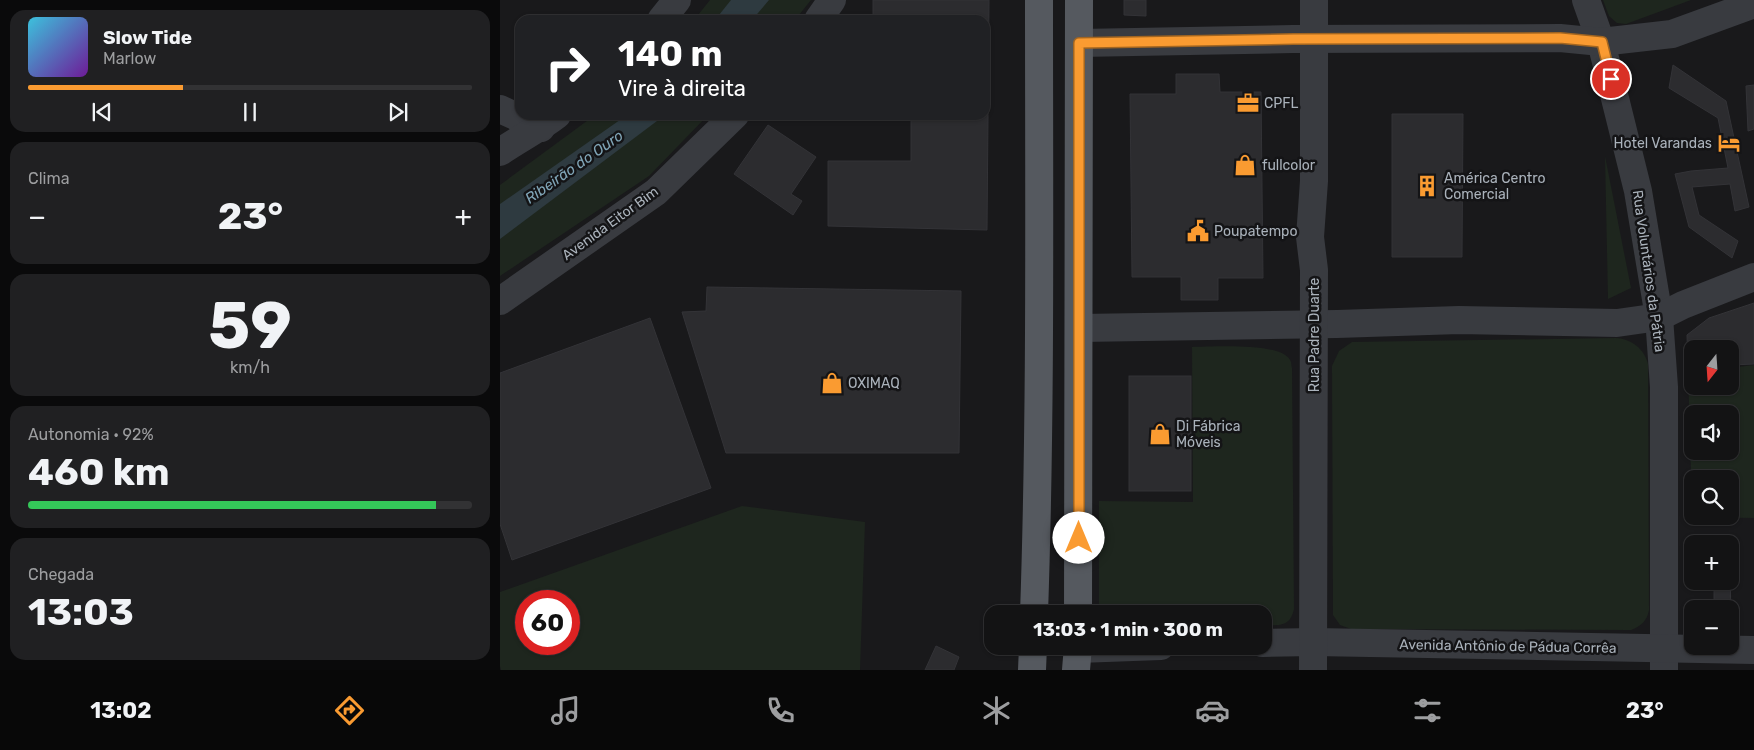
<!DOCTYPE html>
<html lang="pt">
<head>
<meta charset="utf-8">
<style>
  body { margin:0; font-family:Rubik,sans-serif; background:#202022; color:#f1f3f6; height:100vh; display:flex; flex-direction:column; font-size:19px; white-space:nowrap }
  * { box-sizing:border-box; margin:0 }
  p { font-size:16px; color:#9d9ea0 }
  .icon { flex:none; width:28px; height:28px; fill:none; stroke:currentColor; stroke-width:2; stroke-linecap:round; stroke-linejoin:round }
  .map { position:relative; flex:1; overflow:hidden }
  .panel { display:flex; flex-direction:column; gap:10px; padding:10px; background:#0a0a0b; width:500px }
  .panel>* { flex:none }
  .hud { position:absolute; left:15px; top:15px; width:475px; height:105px; border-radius:15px; box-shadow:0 1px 4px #0004,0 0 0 1px #323234; background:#202124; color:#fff; overflow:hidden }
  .needle { width:32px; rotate:197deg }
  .fabs { position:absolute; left:1184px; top:340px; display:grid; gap:10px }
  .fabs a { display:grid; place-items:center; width:55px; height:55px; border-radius:10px; background:#131314; box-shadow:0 1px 4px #0004,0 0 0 1px #323234; font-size:25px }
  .speed { position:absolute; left:15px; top:590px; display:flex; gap:10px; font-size:25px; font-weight:700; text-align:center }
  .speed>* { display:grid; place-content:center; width:65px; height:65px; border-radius:50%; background:#131314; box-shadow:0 1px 4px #0004,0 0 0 1px #323234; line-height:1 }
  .speed .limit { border:8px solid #d22; background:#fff; color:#111 }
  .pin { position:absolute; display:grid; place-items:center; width:42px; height:42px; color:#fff; margin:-21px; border:2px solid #fff; border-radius:50%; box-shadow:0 1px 5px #0007 }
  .me { position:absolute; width:55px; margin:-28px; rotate:0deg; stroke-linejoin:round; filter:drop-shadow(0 0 4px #0008) }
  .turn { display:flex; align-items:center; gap:18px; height:105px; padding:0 20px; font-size:22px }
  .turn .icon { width:65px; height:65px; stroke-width:2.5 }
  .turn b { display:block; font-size:35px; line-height:42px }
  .big { font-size:38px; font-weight:700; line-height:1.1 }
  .panel .widget { flex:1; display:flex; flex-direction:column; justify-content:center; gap:8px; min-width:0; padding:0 18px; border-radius:15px; background:#202022 }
  .panel .dial { align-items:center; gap:0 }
  .dial b { font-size:65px; line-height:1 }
  .song { display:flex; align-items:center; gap:15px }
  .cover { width:60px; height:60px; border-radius:8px; background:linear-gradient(135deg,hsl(190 70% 55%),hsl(280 70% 35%)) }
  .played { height:5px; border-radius:2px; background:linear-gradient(90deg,#fa9b31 35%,#323234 35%) }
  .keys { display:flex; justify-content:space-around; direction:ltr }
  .heat { display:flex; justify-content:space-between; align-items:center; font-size:28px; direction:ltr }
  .charge { height:8px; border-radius:4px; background:linear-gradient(90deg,#34c759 92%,#323234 0) }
  .trip { position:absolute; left:484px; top:605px; width:288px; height:50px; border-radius:15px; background:#131314; box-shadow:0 1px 4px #0004,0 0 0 1px #323234; font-weight:700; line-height:50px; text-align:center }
  .tabs { display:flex; height:80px; justify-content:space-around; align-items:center; background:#080808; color:#9d9ea0 }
  .tabs .icon { width:35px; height:35px }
  .tabs .on { color:#fa9b31 }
  .tabs b { font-size:22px; color:#f1f3f6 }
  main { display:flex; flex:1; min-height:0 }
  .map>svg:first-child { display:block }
</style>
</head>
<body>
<main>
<section class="panel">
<div class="widget">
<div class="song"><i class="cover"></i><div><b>Slow Tide</b><p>Marlow</p></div></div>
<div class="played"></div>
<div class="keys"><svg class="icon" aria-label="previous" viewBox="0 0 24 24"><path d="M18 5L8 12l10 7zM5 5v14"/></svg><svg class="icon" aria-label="pause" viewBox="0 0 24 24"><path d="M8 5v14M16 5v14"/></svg><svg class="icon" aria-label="next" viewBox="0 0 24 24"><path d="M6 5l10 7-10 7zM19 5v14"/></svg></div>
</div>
<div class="widget"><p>Clima</p>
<div class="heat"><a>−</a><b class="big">23°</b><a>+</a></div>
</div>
<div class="widget dial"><b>59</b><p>km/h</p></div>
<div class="widget"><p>Autonomia · 92%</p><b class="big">460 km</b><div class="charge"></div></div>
<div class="widget"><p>Chegada</p><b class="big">13:03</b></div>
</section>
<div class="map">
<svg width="1254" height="670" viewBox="0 0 1254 670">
  <rect width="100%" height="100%" fill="#19191b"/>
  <g fill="#1e261e" fill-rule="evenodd">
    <path d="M210,0H311L295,20H194Z"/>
    <path d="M1103,0H1191L1126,24L1117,23L1109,16Z"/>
    <path d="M95,115H208L149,176L0,276V185Z"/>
    <path d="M1105,156L1131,288L1108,299Z"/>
    <path d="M1116,338C1132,339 1144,349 1148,364L1149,610C1147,621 1141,626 1131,630L851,629L840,625L833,615L832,366L839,351L852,342Z"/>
    <path d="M692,347C711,347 781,342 790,360C792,363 791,365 792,368L794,609C790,628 778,625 763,625L762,614H601L599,609V501L693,502Z"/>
    <path d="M1254,365V518L1193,517L1230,516V479H1192V506L1188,371H1192V386H1230V368ZM1192,414H1230V451H1192Z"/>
    <path d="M242,506L365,522L360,670H1L0,666V592ZM26,601H69V644H26Z"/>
  </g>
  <g fill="#2e3a40">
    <path d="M231,0H269L252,20H215Z"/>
    <path d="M127,115H165L0,239V204Z"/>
  </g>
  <g fill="#2c2c2f" stroke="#333337">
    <path d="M373,0H489L487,230L328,226V161H411V115H485V20H373Z"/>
    <path d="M624,0H646V16L624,15Z"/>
    <path d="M1173,65L1226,101L1249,207L1235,211L1230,184L1192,187L1199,215L1238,241L1232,258L1189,227L1175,174L1191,171L1228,168L1218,118L1169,88Z"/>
    <path d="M676,74H719L720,92H761L763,278H718V300H681V277H632L630,94H676Z"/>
    <path d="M1254,85V129L1248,131L1246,86Z"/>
    <path d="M892,114H963L962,257H892Z"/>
    <path d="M268,125L316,157L291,194L302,201L293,215L234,174Z"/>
    <path d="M207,287L461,291L459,453H226L182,312L206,311Z"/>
    <path d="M1254,303V364L1230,365V349H1192V368H1188L1187,335L1209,318Z"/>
    <path d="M150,318L211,488L12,560L0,524V373Z"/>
    <rect x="629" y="376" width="62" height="115"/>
    <path d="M1230,557L1231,629L1230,609H1214V581H1230Z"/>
    <path d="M436,646L459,657L454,670H425Z"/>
  </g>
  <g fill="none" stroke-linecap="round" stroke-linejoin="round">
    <g stroke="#393b40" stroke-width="28">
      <path d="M1086,0L1101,42L1138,191L1159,317L1164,387V670"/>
      <path d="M161,20L177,0"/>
      <path d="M318,20L332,0"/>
      <path d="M579,43L793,39L1060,38L1101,42L1172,34L1254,4"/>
      <path d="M0,109L41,128"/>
      <path d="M0,152C19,139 39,129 57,115"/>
      <path d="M0,301L156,192L235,115"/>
      <path d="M580,328L837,324L959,320L1117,323L1159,317L1183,305L1254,277"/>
      <path d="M762,643L814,642L1254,650"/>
      <path d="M578,649L661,646"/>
      <path d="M813,670L814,270L810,237L814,181V0"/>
    </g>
    <g stroke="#55595f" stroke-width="28">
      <path d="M534,614C541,409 539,205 539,0"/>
      <path d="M578,614L579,0"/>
      <path d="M532,670L533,646"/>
      <path d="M576,670L578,646"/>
    </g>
  </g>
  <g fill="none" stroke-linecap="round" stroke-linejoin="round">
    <g stroke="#a26520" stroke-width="12">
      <path id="route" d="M579,538V43L794,39L1060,38L1102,42L1111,79"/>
    </g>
    <use href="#route" stroke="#fa9b31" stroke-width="9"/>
  </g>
  <defs>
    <g id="office-bare" transform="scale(1.725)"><path d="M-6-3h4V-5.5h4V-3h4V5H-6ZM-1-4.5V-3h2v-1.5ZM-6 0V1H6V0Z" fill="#fa9b31" stroke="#141416" stroke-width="2.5" paint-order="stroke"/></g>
    <g id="hotel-bare" transform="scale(1.725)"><path d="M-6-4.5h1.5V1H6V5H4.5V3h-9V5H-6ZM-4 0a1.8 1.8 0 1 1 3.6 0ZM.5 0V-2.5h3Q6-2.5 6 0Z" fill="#fa9b31" stroke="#141416" stroke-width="2.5" paint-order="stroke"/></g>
    <g id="shop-bare" transform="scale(1.725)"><path d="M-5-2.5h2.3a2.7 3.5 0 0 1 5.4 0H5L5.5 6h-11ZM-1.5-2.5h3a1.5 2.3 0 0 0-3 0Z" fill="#fa9b31" stroke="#141416" stroke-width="2.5" paint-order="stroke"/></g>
    <g id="building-bare" transform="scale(1.725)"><path d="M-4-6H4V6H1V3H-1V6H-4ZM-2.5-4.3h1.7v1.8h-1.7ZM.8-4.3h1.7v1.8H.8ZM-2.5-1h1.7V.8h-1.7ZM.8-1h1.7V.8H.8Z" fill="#fa9b31" stroke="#141416" stroke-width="2.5" paint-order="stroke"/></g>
    <g id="civic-bare" transform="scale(1.725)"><path d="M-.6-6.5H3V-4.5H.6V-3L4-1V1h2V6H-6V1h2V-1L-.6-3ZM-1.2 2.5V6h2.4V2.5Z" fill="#fa9b31" stroke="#141416" stroke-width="2.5" paint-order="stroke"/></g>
  </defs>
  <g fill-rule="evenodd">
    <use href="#office-bare" x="748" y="103"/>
    <use href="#hotel-bare" x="1229" y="143"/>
    <use href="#shop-bare" x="745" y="165"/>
    <use href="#building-bare" x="927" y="186"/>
    <use href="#civic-bare" x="698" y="231"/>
    <use href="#shop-bare" x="332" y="383"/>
    <use href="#shop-bare" x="660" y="434"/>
  </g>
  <g text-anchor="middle" stroke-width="5" stroke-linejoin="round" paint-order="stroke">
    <g font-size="14" fill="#aab2bb" stroke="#141416" text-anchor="start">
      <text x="764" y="108">CPFL</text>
      <text x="1212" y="148" text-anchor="end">Hotel Varandas</text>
      <text x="762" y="170">fullcolor</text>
      <text x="944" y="183">América Centro<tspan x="944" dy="16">Comercial</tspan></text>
      <text x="714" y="236">Poupatempo</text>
      <text x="348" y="388">OXIMAQ</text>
      <text x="676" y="431">Di Fábrica<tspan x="676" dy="16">Móveis</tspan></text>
    </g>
    <g font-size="14" fill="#aab2bb" stroke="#141416">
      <text transform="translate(110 223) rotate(-36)" y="5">Avenida Eitor Bim</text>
      <text transform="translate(1149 271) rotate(82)" y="5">Rua Voluntários da Pátria</text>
      <text transform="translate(814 335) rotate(-90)" y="5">Rua Padre Duarte</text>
      <text transform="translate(1008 646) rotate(1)" y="5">Avenida Antônio de Pádua Corrêa</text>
    </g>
    <g font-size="15" font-style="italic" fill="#80a5b7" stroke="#141416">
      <text transform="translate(74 167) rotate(-35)" y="5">Ribeirão do Ouro</text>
    </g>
  </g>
</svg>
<div class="fabs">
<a><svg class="needle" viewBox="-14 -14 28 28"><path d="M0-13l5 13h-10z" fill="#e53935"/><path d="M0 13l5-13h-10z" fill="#9d9ea0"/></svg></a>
<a><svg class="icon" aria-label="sound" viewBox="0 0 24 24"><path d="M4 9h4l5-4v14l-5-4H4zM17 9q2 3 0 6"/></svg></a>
<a><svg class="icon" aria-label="search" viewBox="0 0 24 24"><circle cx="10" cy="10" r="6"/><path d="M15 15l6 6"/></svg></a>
<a>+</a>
<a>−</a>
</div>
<div class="speed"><div class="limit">60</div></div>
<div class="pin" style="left:1111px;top:79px;background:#d93025"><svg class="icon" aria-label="arrive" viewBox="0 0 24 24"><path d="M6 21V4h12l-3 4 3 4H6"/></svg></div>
<svg class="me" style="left:579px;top:538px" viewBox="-20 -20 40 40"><circle r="19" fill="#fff"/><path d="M0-13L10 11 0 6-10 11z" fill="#fa9b31"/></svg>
<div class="trip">13:03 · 1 min · 300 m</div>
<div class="hud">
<div class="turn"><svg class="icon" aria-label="right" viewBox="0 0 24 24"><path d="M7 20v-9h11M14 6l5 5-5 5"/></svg><div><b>140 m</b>Vire à direita</div></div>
</div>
</div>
</main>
<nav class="tabs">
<b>13:02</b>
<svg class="icon on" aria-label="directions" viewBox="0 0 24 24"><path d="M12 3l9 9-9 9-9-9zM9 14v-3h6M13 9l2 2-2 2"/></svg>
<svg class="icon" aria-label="music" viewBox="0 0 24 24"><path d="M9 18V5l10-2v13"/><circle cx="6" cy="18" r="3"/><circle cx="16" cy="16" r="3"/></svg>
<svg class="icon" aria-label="phone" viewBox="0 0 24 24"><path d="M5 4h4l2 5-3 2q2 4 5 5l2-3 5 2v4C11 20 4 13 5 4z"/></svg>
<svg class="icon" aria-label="climate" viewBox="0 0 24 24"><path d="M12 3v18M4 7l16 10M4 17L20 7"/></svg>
<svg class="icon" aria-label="car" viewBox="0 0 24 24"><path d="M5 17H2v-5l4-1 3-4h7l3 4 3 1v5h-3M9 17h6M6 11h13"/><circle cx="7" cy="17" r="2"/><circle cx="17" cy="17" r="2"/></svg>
<svg class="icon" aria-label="filters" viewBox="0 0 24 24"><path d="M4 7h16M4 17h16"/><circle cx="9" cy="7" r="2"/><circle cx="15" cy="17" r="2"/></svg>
<b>23°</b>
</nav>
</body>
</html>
